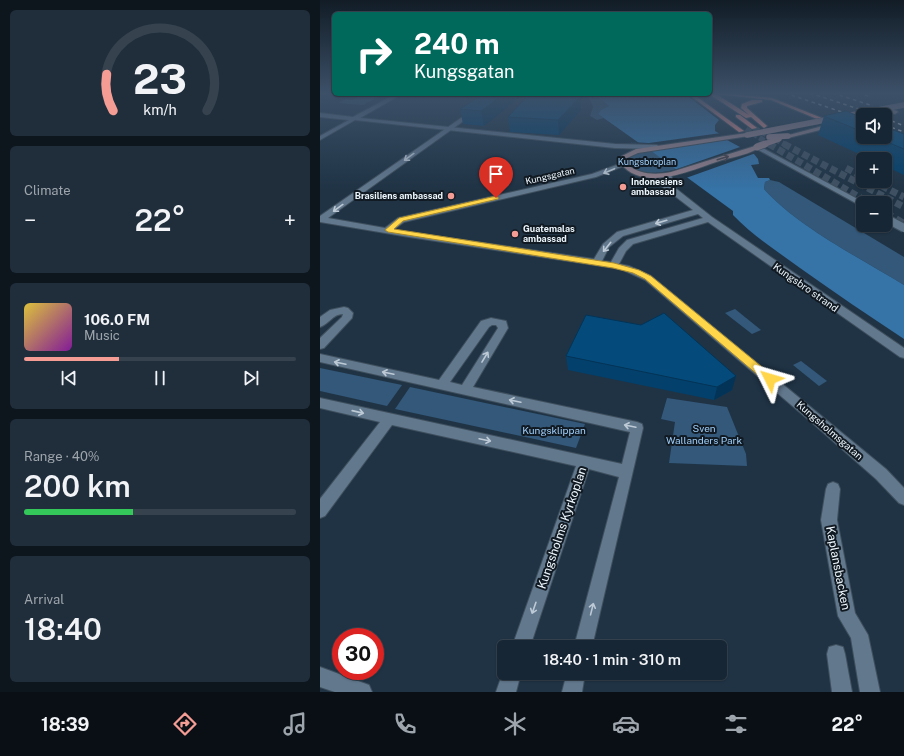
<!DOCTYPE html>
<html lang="en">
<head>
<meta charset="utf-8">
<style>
  body { margin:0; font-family:"Public Sans",sans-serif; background:#202e3c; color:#f1f3f6; height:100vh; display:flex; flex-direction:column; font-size:15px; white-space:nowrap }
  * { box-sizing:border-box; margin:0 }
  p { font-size:13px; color:#9ea5ac }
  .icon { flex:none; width:22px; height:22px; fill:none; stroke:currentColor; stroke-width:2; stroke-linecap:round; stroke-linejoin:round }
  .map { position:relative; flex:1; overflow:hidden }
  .drawer { display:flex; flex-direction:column; gap:10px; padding:10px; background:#0d151d; width:320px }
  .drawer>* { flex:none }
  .top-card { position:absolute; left:12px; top:12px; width:380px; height:84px; border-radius:6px; box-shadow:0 1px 3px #0004,0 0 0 1px #36434f; background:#00695c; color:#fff; overflow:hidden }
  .buttons { position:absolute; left:536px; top:108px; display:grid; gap:8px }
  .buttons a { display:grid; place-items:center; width:36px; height:36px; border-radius:6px; background:#172634; box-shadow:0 1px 3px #0004,0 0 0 1px #36434f; font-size:20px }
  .speed { position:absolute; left:12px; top:628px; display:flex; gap:8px; font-size:20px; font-weight:700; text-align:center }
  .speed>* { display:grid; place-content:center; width:52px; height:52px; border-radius:50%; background:#172634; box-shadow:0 1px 3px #0004,0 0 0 1px #36434f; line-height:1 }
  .speed .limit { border:6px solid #d22; background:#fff; color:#111 }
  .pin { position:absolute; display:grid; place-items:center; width:34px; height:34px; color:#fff; margin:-41px -17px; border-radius:50% 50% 50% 0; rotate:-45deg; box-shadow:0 0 4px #0007 }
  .pin .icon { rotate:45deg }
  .me { position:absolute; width:44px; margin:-22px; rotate:310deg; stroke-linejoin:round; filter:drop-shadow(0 0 3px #0008) }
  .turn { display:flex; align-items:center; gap:14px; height:84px; padding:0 16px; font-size:18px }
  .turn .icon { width:52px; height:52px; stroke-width:2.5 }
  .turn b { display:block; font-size:28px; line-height:34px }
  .big { font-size:30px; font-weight:600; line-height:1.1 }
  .drawer .widget { flex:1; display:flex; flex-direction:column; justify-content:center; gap:6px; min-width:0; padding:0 14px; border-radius:6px; background:#202e3c }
  .drawer .dial { align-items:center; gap:0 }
  .dial svg { height:104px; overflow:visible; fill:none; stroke:#36434f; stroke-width:7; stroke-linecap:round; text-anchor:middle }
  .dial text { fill:#f1f3f6; stroke:none }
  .song { display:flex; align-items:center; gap:12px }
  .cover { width:48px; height:48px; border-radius:6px; background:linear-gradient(135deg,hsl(50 70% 55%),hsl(290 70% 35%)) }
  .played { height:4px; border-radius:2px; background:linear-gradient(90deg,#f59c95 35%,#36434f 35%) }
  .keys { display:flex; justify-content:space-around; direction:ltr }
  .heat { display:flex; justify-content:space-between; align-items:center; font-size:22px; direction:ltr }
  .charge { height:6px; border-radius:3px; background:linear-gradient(90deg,#34c759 40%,#36434f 0) }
  .trip { position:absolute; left:177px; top:640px; width:230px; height:40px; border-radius:6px; background:#172634; box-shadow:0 1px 3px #0004,0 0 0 1px #36434f; font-weight:600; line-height:40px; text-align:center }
  .tab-bar { display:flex; height:64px; justify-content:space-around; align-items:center; background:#090f15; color:#9ea5ac }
  .tab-bar .icon { width:28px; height:28px }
  .tab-bar .active { color:#f59c95 }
  .tab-bar b { font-size:18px; color:#f1f3f6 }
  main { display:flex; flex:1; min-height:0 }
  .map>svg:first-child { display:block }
</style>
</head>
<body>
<main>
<section class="drawer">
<div class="widget dial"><svg viewBox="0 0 100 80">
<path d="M14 69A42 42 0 1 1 86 69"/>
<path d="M14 69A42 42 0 0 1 9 41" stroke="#f59c95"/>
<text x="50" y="56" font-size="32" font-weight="700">23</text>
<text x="50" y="72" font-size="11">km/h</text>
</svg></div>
<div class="widget"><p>Climate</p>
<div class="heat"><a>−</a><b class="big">22°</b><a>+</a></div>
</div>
<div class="widget">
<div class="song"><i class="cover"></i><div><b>106.0 FM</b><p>Music</p></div></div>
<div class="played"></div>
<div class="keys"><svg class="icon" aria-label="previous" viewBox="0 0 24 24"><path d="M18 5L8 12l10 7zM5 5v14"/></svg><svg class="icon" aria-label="pause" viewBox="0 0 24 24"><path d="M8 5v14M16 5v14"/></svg><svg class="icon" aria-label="next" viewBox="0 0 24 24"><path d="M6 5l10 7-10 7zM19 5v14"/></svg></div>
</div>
<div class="widget"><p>Range · 40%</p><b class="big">200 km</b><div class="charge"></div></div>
<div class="widget"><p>Arrival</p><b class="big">18:40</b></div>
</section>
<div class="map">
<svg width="584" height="692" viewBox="0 0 584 692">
  <rect width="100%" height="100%" fill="#1f3345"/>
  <g fill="#335879">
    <path d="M44,94H64L43,105L18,103L26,99L32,100Z"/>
    <path d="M261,94H274L289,106L281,110L278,114L284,118L277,120L270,116L273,107L269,98Z"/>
    <path d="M331,151L357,169C344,173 312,178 308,160C313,153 322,152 331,151Z"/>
    <path d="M450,180L459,182L584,257V285C540,258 478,227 444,189L445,182Z"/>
    <path d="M415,309L441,330L432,334L405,313Z"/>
    <path d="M481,361L507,381L499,386L473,365Z"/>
    <path d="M0,368L82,385L67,406L0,391Z"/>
    <path d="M90,387L265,424L256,448L75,409Z"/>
    <path d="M347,398L407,407L426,454L427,466L349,463L355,422L341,419Z"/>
  </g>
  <path fill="#3673a7" d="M274,94H365L399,120L395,125V131L434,154L438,159L439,164L431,165L438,178H449L450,180L445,182L444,189C478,227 540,258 584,285V339C549,316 514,292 480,268C457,251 433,236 413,215V211L331,151L322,152L311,142L319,143L278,114L281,110L289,106Z"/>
  <path fill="#1f3345" d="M401,133L436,153L366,178L354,170L420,147L407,140L322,152L311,142L329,143Z"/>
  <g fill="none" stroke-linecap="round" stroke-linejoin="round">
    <g stroke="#3e5061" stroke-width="5.5" stroke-dasharray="5.5 2.5" stroke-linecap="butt">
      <path d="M434,128L466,145"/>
      <path d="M426,129L451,145"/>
    </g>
    <g stroke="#3e5061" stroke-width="7" stroke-dasharray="7 3.5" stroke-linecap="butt">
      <path d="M449,144L549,203"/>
      <path d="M464,144L584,207"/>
      <path d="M526,168L543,177"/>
      <path d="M552,181L584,197"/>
    </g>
    <path stroke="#3e5061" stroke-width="8" stroke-dasharray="8 4.5" stroke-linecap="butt" d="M565,213L584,224"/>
    <g stroke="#3e4f5d" stroke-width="2">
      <g id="minor">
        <path d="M154,109L157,111L156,112L8,218L65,228L78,218L272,174L302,163H306V165L276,177L84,222L73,230L274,259L283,244L297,232L373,210L347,190L325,175L330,174L346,183V175L351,174L354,187L392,217L584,348V358L580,357L388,222L313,244L306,251L299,264L309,266L331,276L566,469L584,488V505L579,503L556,479L490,421L325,280L303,270L294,268L89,237L0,222V216ZM378,214L383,218L307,240L299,248L291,262L282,261L289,247L303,236Z"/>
        <path d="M437,145L545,203H543V207L435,148V146Z"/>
        <path d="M24,307L28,308L33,313L32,318L4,348L0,349V338L22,317L23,314C13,314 9,324 0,327V317L10,310Z"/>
        <path d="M171,318L186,321L188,328L153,387L317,422L322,424L323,428L272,647H254L299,477L269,469L210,647H192L256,466L72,425L5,516L0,518V499L60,422L0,408V398L302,464L310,432L0,362V354L119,380L161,321ZM172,325H176L178,328L142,385L130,382L169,327Z"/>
        <path d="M513,482L518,484L520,489L517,520L535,613L548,635L560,692H540L531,638L518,616L501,520L506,489L508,484Z"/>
        <path d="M516,645L523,647L525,654L532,692H512L507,654L509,647Z"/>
        <path d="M0,667L49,685L52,692H15L0,687Z"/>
        <path d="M184,669V673H201L196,692H176Z"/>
        <path d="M247,673H265L262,692H242Z"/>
      </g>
    </g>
    <g stroke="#3e4f5d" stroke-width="2">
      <path id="tertiary" d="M76,94H82L40,118L295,144L337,145L340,147L337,149L295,148L35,120L0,140V136L29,120L0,117V113L33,117Z"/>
    </g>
    <g stroke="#3e4f5d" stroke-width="2">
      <g id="secondary">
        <path d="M565,107L577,111L578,112L575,114L563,110V108Z"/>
        <path d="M514,123L516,124V126L468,138L465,136Z"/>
        <path d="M427,133L430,135L429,136L318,153L307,158V164C319,175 336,175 351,172L435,146L440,147C431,154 414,157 402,160C374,169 325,193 301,164L302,156L316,149Z"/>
      </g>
    </g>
    <g stroke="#3e4f5d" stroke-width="2">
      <g id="trunk">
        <path d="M395,93L452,98L502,118L497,119L451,100L396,94L429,115L421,108L422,104L432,100H442V102L427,106V108L446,125L447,126L444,128L431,117L426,118L392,96V94Z"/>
        <path d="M368,94H373L424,131L419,132Z"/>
        <path d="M416,115H420L437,128L432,129L416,117Z"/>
      </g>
    </g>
    <use href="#minor" fill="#62788d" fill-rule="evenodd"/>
    <use href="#tertiary" fill="#62788d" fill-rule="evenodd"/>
    <use href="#secondary" fill="#907e8a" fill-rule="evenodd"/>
    <use href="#trunk" fill="#dc8786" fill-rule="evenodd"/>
    <g stroke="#a9b5c0" stroke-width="1.5" stroke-dasharray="3.5 3.5" stroke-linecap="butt">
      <path d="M465,93L543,119"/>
      <path d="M490,93L557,115"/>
      <path d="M513,93L553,106"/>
      <path d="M538,93L548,96"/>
      <path d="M554,93L558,94"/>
      <path d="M565,118L584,126"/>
      <path d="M565,125L584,132"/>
    </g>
    <g stroke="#3e4f5d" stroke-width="10" stroke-linecap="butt">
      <path id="minor-bridge" d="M567,219L584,228"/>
    </g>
    <g stroke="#3e4f5d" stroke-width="6" stroke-linecap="butt">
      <g id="secondary-bridge-far1">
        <path d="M427,135L584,105"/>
        <path d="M449,137L468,136"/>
        <path d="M442,145L459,139"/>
      </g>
    </g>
    <g stroke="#3e4f5d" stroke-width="8" stroke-linecap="butt">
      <path id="secondary-bridge" d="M437,147L445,144"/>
    </g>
    <use href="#minor-bridge" stroke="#62788d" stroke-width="8"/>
    <use href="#secondary-bridge-far1" stroke="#907e8a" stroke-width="5.5"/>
    <use href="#secondary-bridge" stroke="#907e8a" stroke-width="7"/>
  </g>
  <g fill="#03406b">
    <path d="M163,94L164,126L143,124L140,109Z"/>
    <path d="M261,96V110L239,135L190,132L188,117Z"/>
    <path d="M504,116L543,118V137H565L584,134V175L565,166V159H550L498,135Z"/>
    <path d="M246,356L412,390L394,400L248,370Z"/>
  </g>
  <g fill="#033457">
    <path d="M184,94H204L164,126L161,111Z"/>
    <path d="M261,96V110L239,135L238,120Z"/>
    <path d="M416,376L412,390L394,400L397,387Z"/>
  </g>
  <g fill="#044b7c" stroke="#033457">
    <path d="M163,94H184L161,111L140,109Z"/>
    <path d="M209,94H232L261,96L238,120L188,117Z"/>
    <path d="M526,111L543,118V132L504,116Z"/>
    <path d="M565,127L584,134V149L555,137H565Z"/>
    <path d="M344,313L416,376L397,387L246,356L266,315L321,325Z"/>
  </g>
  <defs><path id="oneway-shaft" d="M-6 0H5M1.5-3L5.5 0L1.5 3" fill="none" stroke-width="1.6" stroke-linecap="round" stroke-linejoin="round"/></defs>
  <g stroke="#bdcad6">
    <use href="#oneway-shaft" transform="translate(89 157) rotate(144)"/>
    <use href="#oneway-shaft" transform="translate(289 171) rotate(157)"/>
    <use href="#oneway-shaft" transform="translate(18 208) rotate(144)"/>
    <use href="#oneway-shaft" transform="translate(341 222) rotate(164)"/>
    <use href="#oneway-shaft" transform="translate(287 247) rotate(129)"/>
    <use href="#oneway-shaft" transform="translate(165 357) rotate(-59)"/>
    <use href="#oneway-shaft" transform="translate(20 363) rotate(-168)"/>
    <use href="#oneway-shaft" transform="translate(68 373) rotate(-168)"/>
    <use href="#oneway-shaft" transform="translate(195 401) rotate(-168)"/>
    <use href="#oneway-shaft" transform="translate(38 412) rotate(13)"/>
    <use href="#oneway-shaft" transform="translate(310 426) rotate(-168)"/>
    <use href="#oneway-shaft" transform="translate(165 440) rotate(12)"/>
    <use href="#oneway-shaft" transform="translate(214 608) rotate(109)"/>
    <use href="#oneway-shaft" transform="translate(272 609) rotate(-76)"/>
  </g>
  <use stroke="#44424c" href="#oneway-shaft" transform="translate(403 158) rotate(-17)"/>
  <linearGradient id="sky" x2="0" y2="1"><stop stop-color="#111c26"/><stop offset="0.49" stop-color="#3c5068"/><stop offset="1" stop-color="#3c5068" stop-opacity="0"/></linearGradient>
  <rect width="584" height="190" fill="url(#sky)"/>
  <path fill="#ffd54a" stroke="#a68a30" d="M176,196L179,198L178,199L83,221L74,229L294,263L319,270L331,276L453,376L454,379L453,382H446L325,279L313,273L293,268L68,232L65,230L79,218Z"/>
  <g fill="#f59c95" stroke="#111a22" stroke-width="1.5">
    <circle cx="303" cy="187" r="4"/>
    <circle cx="131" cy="196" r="4"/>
    <circle cx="195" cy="234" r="4"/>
  </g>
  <g text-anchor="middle" stroke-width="4" stroke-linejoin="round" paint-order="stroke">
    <g font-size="9" fill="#9fcffb" stroke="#111a22">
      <text x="327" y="165">Kungsbroplan</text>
    </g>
    <g font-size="9" fill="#eef6fd" stroke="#111a22">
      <text transform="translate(230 176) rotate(-13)" y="3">Kungsgatan</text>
    </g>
    <g font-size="9" font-weight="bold" fill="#eef6fd" stroke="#111a22" text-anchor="start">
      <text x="311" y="185">Indonesiens<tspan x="311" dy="10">ambassad</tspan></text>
      <text x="123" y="199" text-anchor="end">Brasiliens ambassad</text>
      <text x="203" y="232">Guatemalas<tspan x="203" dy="10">ambassad</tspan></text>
    </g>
    <g font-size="10" fill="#eef6fd" stroke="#111a22">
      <text transform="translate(486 287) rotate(35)" y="4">Kungsbro strand</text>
      <text transform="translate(510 430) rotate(41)" y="4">Kungsholmsgatan</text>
    </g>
    <g font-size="10" fill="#9fcffb" stroke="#111a22">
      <text x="384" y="432">Sven<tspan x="384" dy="12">Wallanders Park</tspan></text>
      <text x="234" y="434">Kungsklippan</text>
    </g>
    <g font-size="12" fill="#eef6fd" stroke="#111a22">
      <text transform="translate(242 528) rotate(-71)" y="4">Kungsholms Kyrkoplan</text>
      <text transform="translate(518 568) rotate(79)" y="4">Kaplansbacken</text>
    </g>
  </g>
</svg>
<div class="buttons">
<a><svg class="icon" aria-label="sound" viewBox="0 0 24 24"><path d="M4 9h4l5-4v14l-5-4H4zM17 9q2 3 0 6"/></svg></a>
<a>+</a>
<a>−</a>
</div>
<div class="speed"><div class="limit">30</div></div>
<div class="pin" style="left:176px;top:198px;background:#d93025"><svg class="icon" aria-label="arrive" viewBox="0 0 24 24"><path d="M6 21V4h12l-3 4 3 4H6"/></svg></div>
<svg class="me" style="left:450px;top:379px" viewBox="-20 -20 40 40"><path d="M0-17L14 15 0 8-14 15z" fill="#ffd54a" stroke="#fff" stroke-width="4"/></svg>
<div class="trip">18:40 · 1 min · 310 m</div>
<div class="top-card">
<div class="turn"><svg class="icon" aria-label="right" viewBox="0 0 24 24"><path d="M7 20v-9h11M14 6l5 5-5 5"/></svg><div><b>240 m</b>Kungsgatan</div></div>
</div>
</div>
</main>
<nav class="tab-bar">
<b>18:39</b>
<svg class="icon active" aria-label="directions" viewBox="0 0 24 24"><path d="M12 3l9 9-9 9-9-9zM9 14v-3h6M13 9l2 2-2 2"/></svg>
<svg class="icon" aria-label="music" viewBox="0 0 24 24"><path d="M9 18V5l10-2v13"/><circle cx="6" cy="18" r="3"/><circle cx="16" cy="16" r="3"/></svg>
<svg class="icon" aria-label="phone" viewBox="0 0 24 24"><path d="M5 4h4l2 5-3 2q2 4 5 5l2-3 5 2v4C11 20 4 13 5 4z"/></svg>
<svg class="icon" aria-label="climate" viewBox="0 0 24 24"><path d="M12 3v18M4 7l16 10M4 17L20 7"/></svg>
<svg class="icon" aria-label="car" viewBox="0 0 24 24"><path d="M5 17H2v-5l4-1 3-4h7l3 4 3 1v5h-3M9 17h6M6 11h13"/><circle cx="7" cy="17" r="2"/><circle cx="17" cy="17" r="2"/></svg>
<svg class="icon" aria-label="filters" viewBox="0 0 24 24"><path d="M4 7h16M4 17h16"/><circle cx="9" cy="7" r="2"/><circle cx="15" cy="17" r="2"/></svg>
<b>22°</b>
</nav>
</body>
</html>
